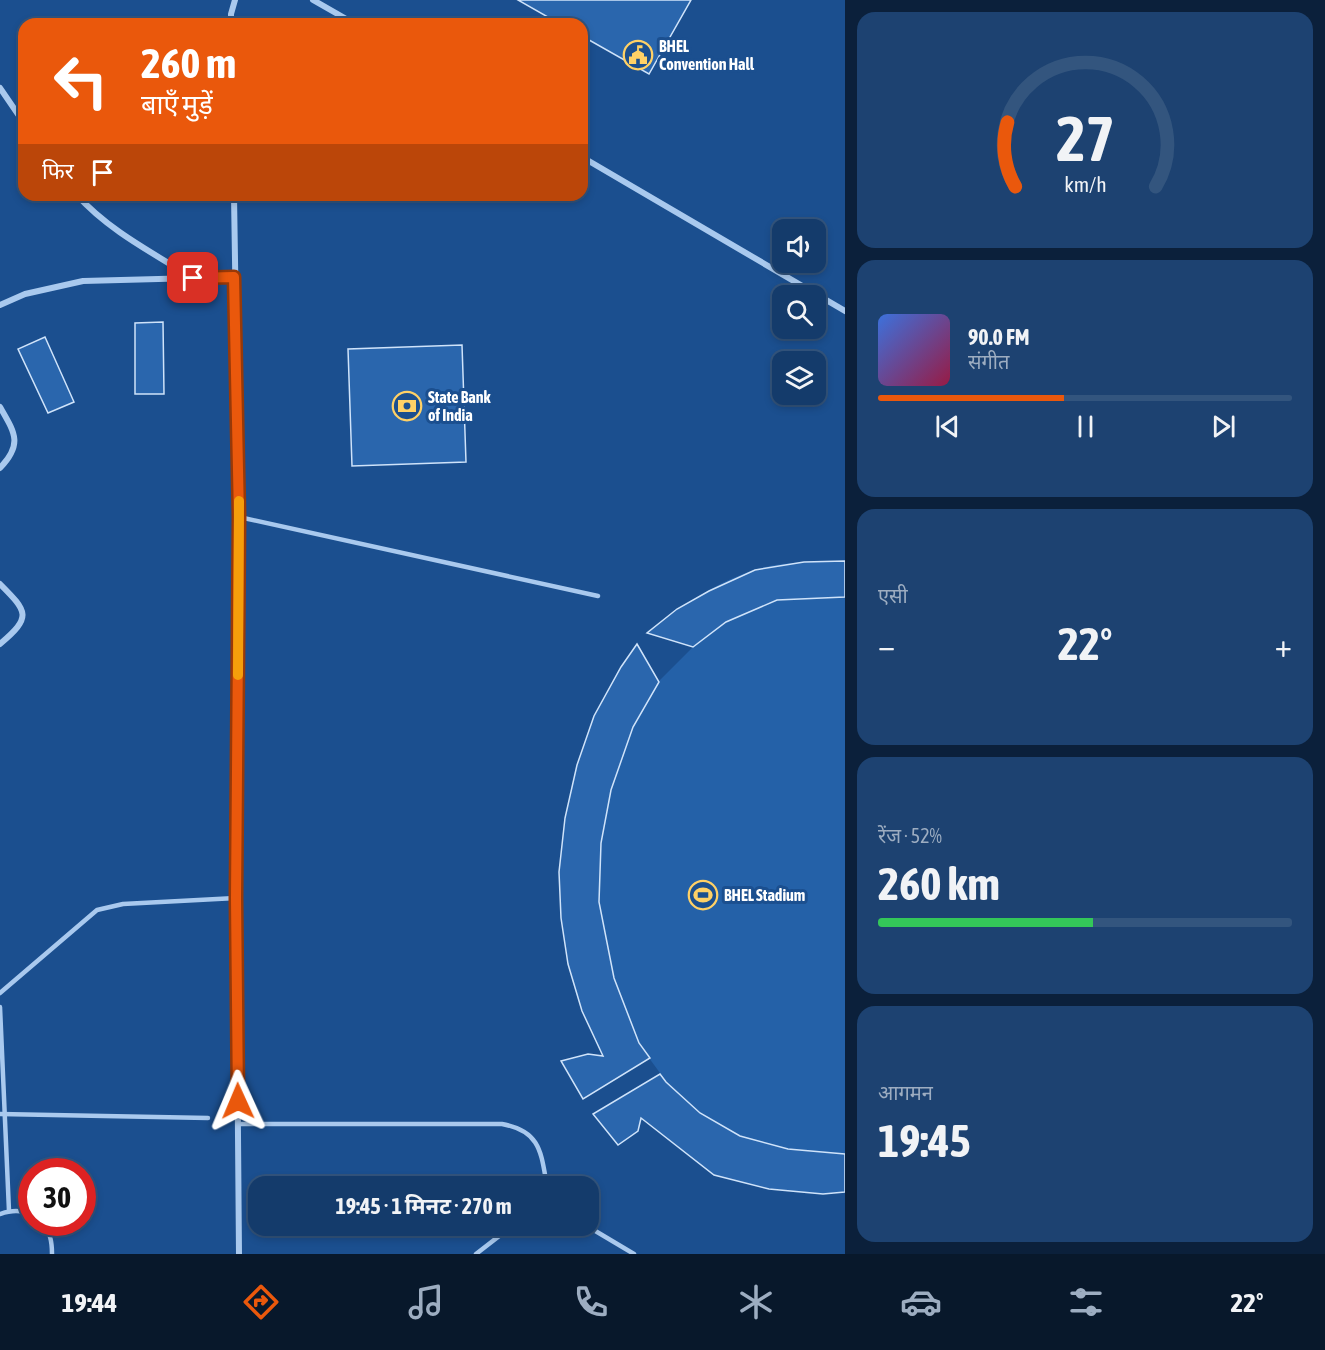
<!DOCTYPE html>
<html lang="hi">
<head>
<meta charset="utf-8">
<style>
  body { margin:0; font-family:"Asap Condensed","Noto Sans Devanagari",sans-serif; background:#1d4271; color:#f1f3f6; height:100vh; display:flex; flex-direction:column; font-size:22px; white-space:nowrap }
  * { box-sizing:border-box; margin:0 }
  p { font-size:20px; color:#9dadc1 }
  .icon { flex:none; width:33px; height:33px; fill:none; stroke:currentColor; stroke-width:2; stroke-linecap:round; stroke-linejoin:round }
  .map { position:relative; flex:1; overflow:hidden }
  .panel { display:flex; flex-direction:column; gap:12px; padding:12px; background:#0b203b; width:480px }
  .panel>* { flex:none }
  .guide { position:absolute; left:18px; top:18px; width:570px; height:183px; border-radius:18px; box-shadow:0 3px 9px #0003,0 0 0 2px #33557e; background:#ea580c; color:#fff; overflow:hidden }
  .fabs { position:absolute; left:772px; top:219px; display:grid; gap:12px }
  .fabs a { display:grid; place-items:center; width:54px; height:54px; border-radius:12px; background:#143b6b; box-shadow:0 3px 9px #0003,0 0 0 2px #33557e; font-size:30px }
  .speed { position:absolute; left:18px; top:1158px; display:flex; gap:12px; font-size:30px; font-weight:700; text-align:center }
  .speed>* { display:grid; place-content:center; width:78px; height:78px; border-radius:50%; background:#143b6b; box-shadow:0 3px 9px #0003,0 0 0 2px #33557e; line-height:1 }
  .speed .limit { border:9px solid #d22; background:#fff; color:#111 }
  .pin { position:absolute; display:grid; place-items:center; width:51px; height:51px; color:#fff; margin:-26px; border-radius:12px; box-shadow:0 3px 9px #0006 }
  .me { position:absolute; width:66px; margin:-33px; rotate:359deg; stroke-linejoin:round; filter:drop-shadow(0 0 4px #0008) }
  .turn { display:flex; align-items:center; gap:21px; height:126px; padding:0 24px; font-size:27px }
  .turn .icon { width:78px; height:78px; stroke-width:2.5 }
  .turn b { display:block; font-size:42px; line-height:51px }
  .then { display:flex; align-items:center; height:57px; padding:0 24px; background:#0003; gap:12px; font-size:22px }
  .big { font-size:45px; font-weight:700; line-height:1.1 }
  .panel .card { flex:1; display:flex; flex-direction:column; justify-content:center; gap:9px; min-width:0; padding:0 21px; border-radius:18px; background:#1d4271 }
  .panel .dial { align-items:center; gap:0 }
  .dial svg { height:156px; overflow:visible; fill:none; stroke:#33557e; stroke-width:7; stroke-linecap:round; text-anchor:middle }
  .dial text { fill:#f1f3f6; stroke:none }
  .song { display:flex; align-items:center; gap:18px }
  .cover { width:72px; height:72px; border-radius:9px; background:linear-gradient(135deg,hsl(220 70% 55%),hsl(340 70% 35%)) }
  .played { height:6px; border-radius:3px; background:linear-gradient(90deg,#ea580c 45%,#33557e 45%) }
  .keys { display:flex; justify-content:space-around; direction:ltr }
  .heat { display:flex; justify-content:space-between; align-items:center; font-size:33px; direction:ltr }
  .charge { height:9px; border-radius:4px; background:linear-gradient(90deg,#34c759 52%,#33557e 0) }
  .trip { position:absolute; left:248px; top:1176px; width:351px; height:60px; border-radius:18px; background:#143b6b; box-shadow:0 3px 9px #0003,0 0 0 2px #33557e; font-weight:700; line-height:60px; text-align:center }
  .dock { display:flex; height:96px; justify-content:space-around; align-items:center; background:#08182b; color:#9dadc1 }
  .dock .icon { width:42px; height:42px }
  .dock .current { color:#ea580c }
  .dock b { font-size:27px; color:#f1f3f6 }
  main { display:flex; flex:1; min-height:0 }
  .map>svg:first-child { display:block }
</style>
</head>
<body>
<main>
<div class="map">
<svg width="845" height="1254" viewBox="0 0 845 1254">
  <rect width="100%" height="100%" fill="#1b4f8f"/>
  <path fill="#2461a8" d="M845,561V1192L823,1194L769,1189L714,1175L642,1119L638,1131L618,1145L593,1114L660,1073L649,1058L583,1099L561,1061L588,1054L603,1056C589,1026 574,995 568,962C562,931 562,902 563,871C564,853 563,833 566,816C576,753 600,695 637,644L659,681L693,647L647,633C679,608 714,583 754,570C781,561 816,562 845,561Z"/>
  <g fill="#2a66ad" stroke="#cfe3fa" stroke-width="1.5">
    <path d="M518,0H691L649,74L582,36V24H560Z"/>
    <path d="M163,322L164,394H135V323Z"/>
    <path d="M45,337L74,402L48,413L18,349Z"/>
    <path d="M462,345L466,462L352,466L348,349Z"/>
    <path d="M845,561V597L777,600L726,622L693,647L647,633L677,609L709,591L755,570L804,562Z"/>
    <path d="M637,644L659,682L633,727L611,790L601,843L599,902L614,978L639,1043L650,1058L583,1099L561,1061L588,1054L603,1056L582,1011L568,964L561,918L559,872L565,818L577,765L594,716L621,667Z"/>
    <path d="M660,1074L666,1082L700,1113L740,1136L788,1149L845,1154V1192L823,1194L769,1189L714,1175L641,1118L638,1131L618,1145L593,1114Z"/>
  </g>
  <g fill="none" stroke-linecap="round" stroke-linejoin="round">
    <g stroke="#a9c9ee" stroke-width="4.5">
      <path d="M239,517L598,596"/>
      <path d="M0,993L97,910L123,904L236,898"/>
      <path d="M0,1007L9,1211"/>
      <path d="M0,1114L208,1118"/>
      <path d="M238,1124H502C541,1131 541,1153 547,1186"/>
      <path d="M0,1214C12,1210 20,1210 32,1214"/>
      <path d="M43,1222C50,1233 52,1241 52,1254"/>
      <path d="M587,1226L634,1254"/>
      <path d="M476,1254L512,1226"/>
    </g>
    <g stroke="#a9c9ee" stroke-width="6">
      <path d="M313,0L355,24"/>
      <path d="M231,24V14L235,0"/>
      <path d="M0,88L24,123"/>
      <path d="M582,157L845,311"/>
      <path d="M77,195C108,230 153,253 193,278"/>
      <path d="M234,195L239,517L236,898L239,1254"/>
      <path d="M0,305L25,294L83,281L234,277"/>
      <path d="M0,407C15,433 23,444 0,468"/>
      <path d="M0,584C28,612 32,617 0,644"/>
    </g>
  </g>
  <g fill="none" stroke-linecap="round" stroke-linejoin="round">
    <g stroke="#983908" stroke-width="15">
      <path id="route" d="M193,278L234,277L239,517L236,898L238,1101"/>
    </g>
    <use href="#route" stroke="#ea580c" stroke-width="10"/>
    <path stroke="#f59e0b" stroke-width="10" d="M238,675L239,501"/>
  </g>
  <defs>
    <g id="civic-ring" transform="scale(1.5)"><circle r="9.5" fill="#1b4f8f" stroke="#ffd166" stroke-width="1.5"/><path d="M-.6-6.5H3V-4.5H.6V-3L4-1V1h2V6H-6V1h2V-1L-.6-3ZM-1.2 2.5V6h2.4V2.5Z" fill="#ffd166"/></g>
    <g id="bank-ring" transform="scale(1.5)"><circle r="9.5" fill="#1b4f8f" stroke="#ffd166" stroke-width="1.5"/><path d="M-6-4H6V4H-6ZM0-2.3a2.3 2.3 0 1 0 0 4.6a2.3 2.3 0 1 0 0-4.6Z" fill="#ffd166"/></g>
    <g id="stadium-ring" transform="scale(1.5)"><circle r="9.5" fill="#1b4f8f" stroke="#ffd166" stroke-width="1.5"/><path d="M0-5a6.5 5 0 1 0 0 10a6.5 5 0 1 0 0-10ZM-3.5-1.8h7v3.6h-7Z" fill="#ffd166"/></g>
  </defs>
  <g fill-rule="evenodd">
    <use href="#civic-ring" x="638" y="55"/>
    <use href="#bank-ring" x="407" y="406"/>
    <use href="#stadium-ring" x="703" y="895"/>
  </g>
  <g text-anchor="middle" stroke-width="6" stroke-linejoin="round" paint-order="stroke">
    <g font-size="16" font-weight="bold" fill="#fff" stroke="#1b4f8f" text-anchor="start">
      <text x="659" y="52">BHEL<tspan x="659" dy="18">Convention Hall</tspan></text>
      <text x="428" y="403">State Bank<tspan x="428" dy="18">of India</tspan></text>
      <text x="724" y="901">BHEL Stadium</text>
    </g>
  </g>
</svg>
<div class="fabs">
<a><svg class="icon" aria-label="sound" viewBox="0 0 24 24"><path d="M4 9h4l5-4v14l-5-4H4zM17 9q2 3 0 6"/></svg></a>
<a><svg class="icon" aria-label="search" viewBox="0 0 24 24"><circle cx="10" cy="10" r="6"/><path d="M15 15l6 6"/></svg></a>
<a><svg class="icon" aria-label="layers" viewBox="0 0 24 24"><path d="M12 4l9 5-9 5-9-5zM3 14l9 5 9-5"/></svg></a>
</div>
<div class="speed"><div class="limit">30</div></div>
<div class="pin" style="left:193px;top:278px;background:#d93025"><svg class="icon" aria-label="arrive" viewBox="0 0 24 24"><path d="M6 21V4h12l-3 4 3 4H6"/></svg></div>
<svg class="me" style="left:238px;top:1101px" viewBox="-20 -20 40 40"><path d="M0-17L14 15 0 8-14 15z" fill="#ea580c" stroke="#fff" stroke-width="4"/></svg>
<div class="trip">19:45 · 1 मिनट · 270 m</div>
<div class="guide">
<div class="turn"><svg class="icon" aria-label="left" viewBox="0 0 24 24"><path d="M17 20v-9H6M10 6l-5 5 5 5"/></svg><div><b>260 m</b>बाएँ मुड़ें</div></div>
<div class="then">फिर<svg class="icon" aria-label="arrive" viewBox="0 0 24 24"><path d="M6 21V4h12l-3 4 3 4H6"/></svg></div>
</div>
</div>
<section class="panel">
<div class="card dial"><svg viewBox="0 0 100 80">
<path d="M14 69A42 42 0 1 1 86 69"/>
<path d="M14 69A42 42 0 0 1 10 36" stroke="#ea580c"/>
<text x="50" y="56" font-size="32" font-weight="700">27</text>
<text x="50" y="72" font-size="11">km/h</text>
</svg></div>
<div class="card">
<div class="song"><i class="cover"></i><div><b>90.0 FM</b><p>संगीत</p></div></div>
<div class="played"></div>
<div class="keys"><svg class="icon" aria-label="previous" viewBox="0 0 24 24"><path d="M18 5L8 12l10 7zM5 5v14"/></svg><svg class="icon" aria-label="pause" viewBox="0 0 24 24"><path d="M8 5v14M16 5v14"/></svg><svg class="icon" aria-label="next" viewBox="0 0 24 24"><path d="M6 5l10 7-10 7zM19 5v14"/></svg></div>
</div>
<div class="card"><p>एसी</p>
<div class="heat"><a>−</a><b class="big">22°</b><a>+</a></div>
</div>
<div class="card"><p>रेंज · 52%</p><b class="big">260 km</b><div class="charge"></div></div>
<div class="card"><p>आगमन</p><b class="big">19:45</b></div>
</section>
</main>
<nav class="dock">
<b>19:44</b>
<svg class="icon current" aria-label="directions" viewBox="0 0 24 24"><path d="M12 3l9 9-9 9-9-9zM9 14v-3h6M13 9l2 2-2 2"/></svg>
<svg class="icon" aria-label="music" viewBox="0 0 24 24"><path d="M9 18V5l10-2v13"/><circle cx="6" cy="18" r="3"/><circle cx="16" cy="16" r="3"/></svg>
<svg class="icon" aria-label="phone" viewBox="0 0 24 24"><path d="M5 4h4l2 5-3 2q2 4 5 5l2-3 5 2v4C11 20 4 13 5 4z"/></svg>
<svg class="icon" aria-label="climate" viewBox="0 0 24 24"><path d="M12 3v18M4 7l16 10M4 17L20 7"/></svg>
<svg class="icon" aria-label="car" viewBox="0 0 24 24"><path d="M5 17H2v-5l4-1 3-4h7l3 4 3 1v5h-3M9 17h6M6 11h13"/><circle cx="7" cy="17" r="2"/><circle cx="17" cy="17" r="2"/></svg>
<svg class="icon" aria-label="filters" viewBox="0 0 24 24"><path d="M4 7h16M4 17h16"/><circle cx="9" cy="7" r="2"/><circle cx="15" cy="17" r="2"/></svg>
<b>22°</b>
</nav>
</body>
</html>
